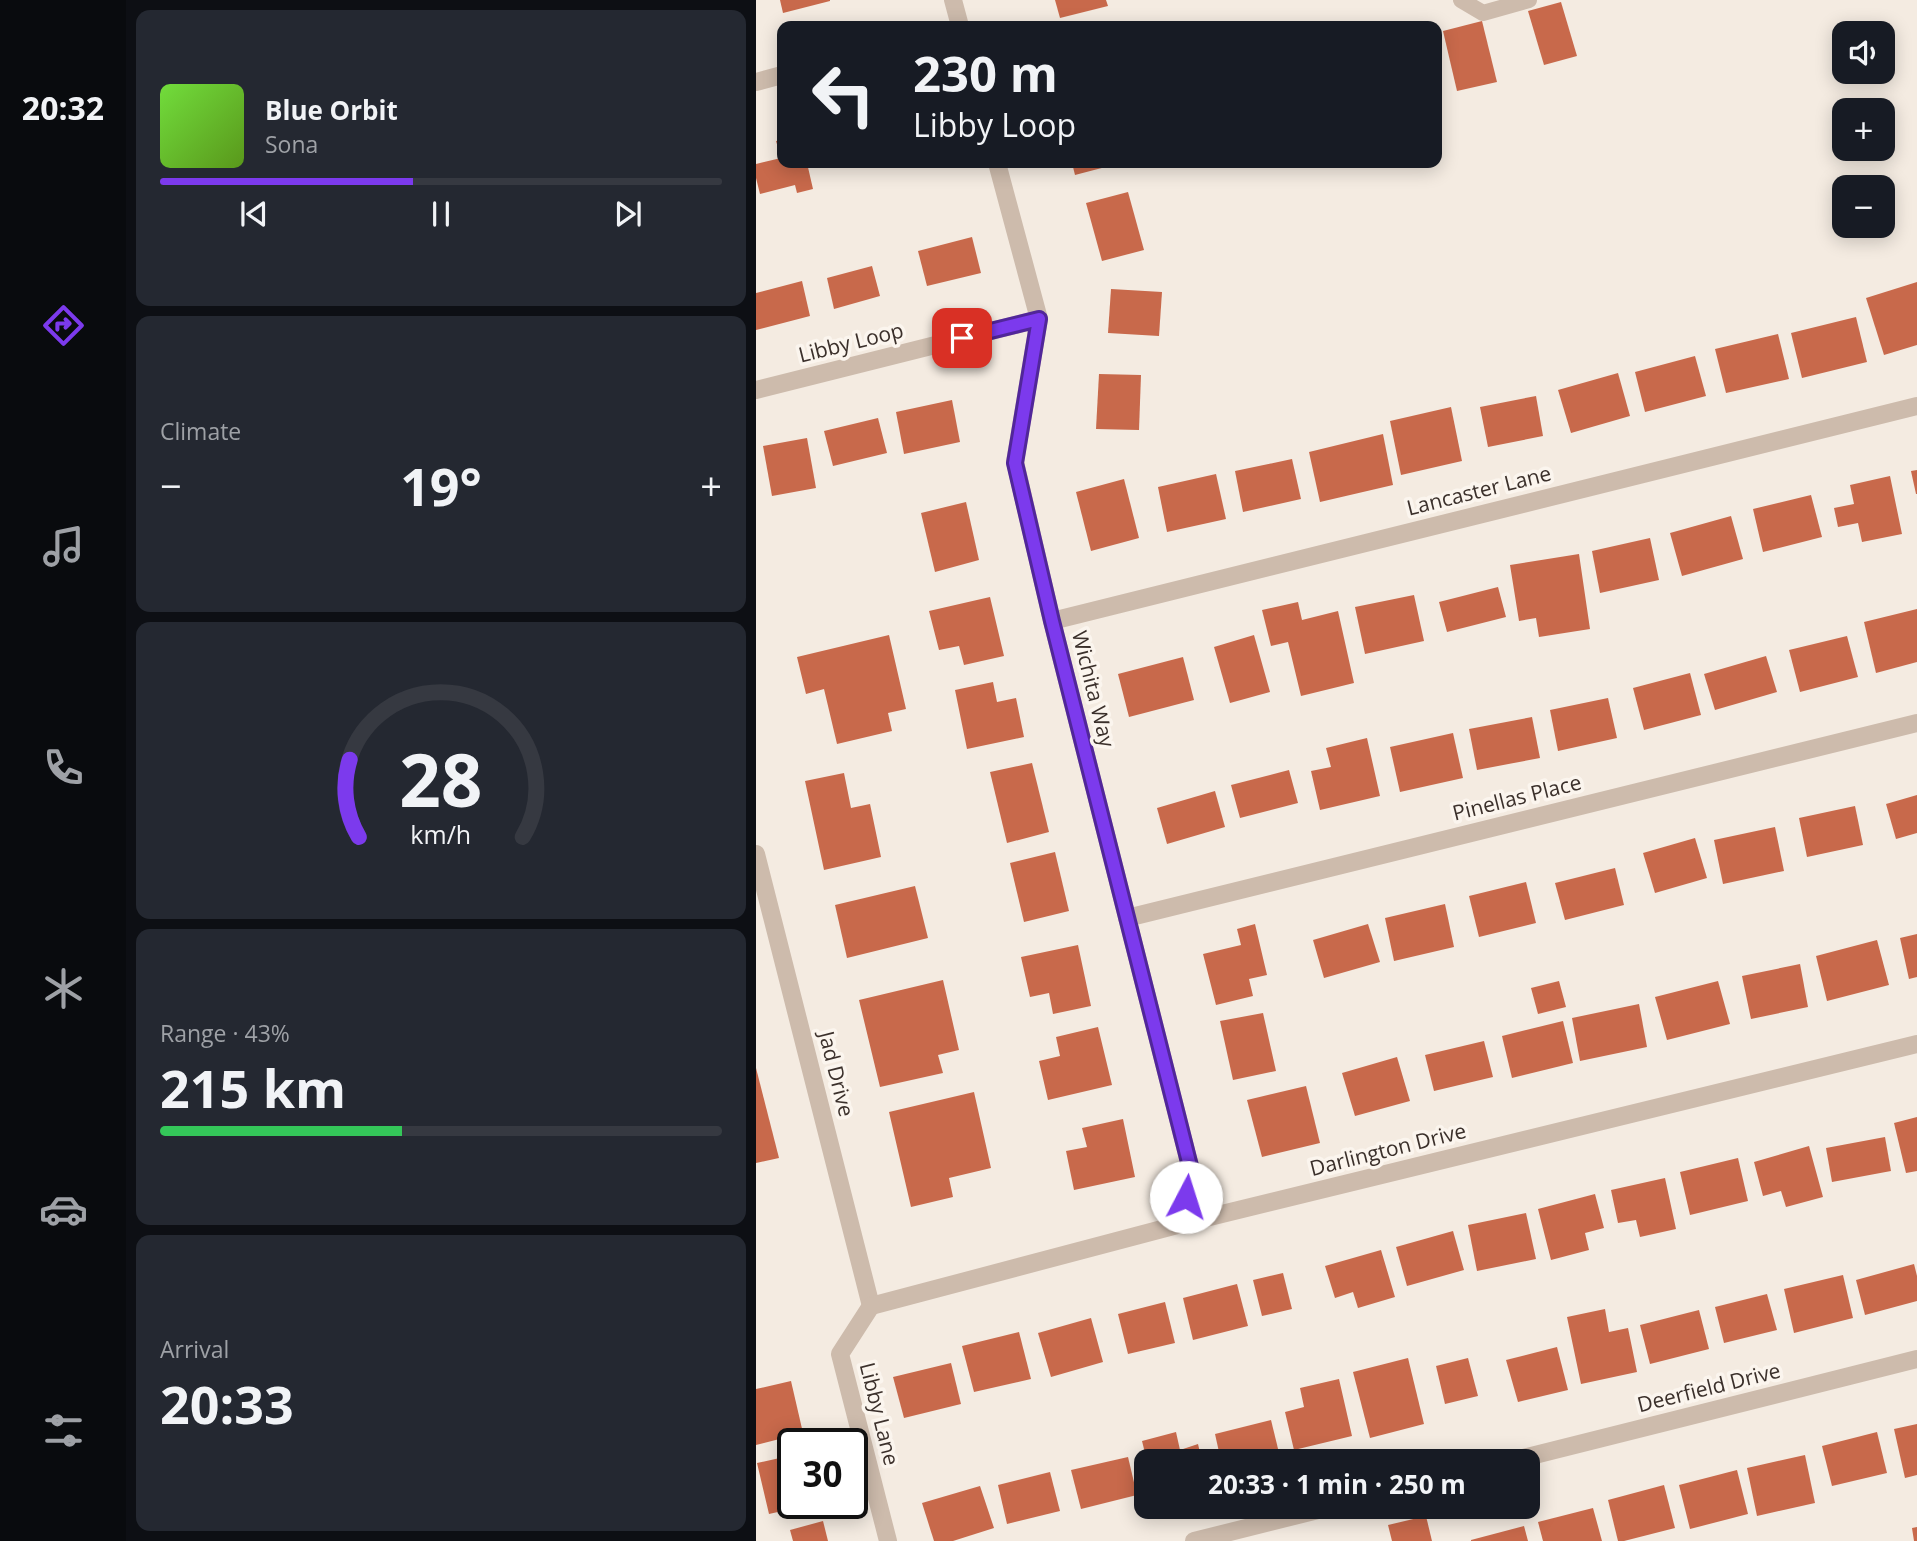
<!DOCTYPE html>
<html lang="en">
<head>
<meta charset="utf-8">
<style>
  body { margin:0; font-family:"Open Sans",sans-serif; background:#242831; color:#f1f3f6; height:100vh; display:flex; flex-direction:column; font-size:26px; white-space:nowrap }
  * { box-sizing:border-box; margin:0 }
  p { font-size:23px; color:#9ea1a6 }
  .icon { flex:none; width:38px; height:38px; fill:none; stroke:currentColor; stroke-width:2; stroke-linecap:round; stroke-linejoin:round }
  .map { position:relative; flex:1; overflow:hidden }
  .side { display:flex; flex-direction:column; gap:10px; padding:10px; background:#0d0f14; width:630px }
  .side>* { flex:none }
  .banner { position:absolute; left:21px; top:21px; width:665px; height:147px; border-radius:14px; box-shadow:0 4px 18px #0003; background:#171b24; color:#f1f3f6; overflow:hidden }
  .controls { position:absolute; left:1076px; top:21px; display:grid; gap:14px }
  .controls a { display:grid; place-items:center; width:63px; height:63px; border-radius:14px; background:#171b24; box-shadow:0 4px 18px #0003; font-size:35px }
  .speed { position:absolute; left:21px; top:1428px; display:flex; gap:14px; font-size:35px; font-weight:700; text-align:center }
  .speed>* { display:grid; place-content:center; width:91px; height:91px; border-radius:50%; background:#171b24; box-shadow:0 4px 18px #0003; line-height:1 }
  .speed .limit { border:4px solid #111; border-radius:10px; background:#fff; color:#111 }
  .pin { position:absolute; display:grid; place-items:center; width:60px; height:60px; color:#fff; margin:-30px; border-radius:14px; box-shadow:0 4px 10px #0006 }
  .me { position:absolute; width:77px; margin:-38px; rotate:5deg; stroke-linejoin:round; filter:drop-shadow(0 0 5px #0008) }
  .turn { display:flex; align-items:center; gap:24px; height:147px; padding:0 21px; font-size:32px }
  .turn .icon { width:91px; height:91px; stroke-width:2.5 }
  .turn b { display:block; font-size:49px; line-height:60px }
  .big { font-size:52px; font-weight:700; line-height:1.1 }
  .side .tile { flex:1; display:flex; flex-direction:column; justify-content:center; gap:10px; min-width:0; padding:0 24px; border-radius:14px; background:#242831 }
  .side .dial { align-items:center; gap:0 }
  .dial svg { height:182px; overflow:visible; fill:none; stroke:#363941; stroke-width:7; stroke-linecap:round; text-anchor:middle }
  .dial text { fill:#f1f3f6; stroke:none }
  .song { display:flex; align-items:center; gap:21px }
  .cover { width:84px; height:84px; border-radius:10px; background:linear-gradient(135deg,hsl(100 70% 55%),hsl(90 70% 35%)) }
  .played { height:7px; border-radius:4px; background:linear-gradient(90deg,#7c3aed 45%,#363941 45%) }
  .keys { display:flex; justify-content:space-around; direction:ltr }
  .heat { display:flex; justify-content:space-between; align-items:center; font-size:38px; direction:ltr }
  .charge { height:10px; border-radius:5px; background:linear-gradient(90deg,#34c759 43%,#363941 0) }
  .trip { position:absolute; left:378px; top:1449px; width:406px; height:70px; border-radius:14px; background:#171b24; box-shadow:0 4px 18px #0003; font-weight:700; line-height:70px; text-align:center }
  main { display:flex; flex:1; min-height:0 }
  .tab-bar { display:flex; flex-direction:column; width:126px; justify-content:space-around; align-items:center; background:#090b0e; color:#9ea1a6 }
  .tab-bar .icon { width:49px; height:49px }
  .tab-bar .selected { color:#7c3aed }
  .tab-bar b { font-size:32px; color:#f1f3f6 }
  .map>svg:first-child { display:block }
</style>
</head>
<body>
<main>
<nav class="tab-bar">
<b>20:32</b>
<svg class="icon selected" aria-label="directions" viewBox="0 0 24 24"><path d="M12 3l9 9-9 9-9-9zM9 14v-3h6M13 9l2 2-2 2"/></svg>
<svg class="icon" aria-label="music" viewBox="0 0 24 24"><path d="M9 18V5l10-2v13"/><circle cx="6" cy="18" r="3"/><circle cx="16" cy="16" r="3"/></svg>
<svg class="icon" aria-label="phone" viewBox="0 0 24 24"><path d="M5 4h4l2 5-3 2q2 4 5 5l2-3 5 2v4C11 20 4 13 5 4z"/></svg>
<svg class="icon" aria-label="climate" viewBox="0 0 24 24"><path d="M12 3v18M4 7l16 10M4 17L20 7"/></svg>
<svg class="icon" aria-label="car" viewBox="0 0 24 24"><path d="M5 17H2v-5l4-1 3-4h7l3 4 3 1v5h-3M9 17h6M6 11h13"/><circle cx="7" cy="17" r="2"/><circle cx="17" cy="17" r="2"/></svg>
<svg class="icon" aria-label="filters" viewBox="0 0 24 24"><path d="M4 7h16M4 17h16"/><circle cx="9" cy="7" r="2"/><circle cx="15" cy="17" r="2"/></svg>
</nav>
<section class="side">
<div class="tile">
<div class="song"><i class="cover"></i><div><b>Blue Orbit</b><p>Sona</p></div></div>
<div class="played"></div>
<div class="keys"><svg class="icon" aria-label="previous" viewBox="0 0 24 24"><path d="M18 5L8 12l10 7zM5 5v14"/></svg><svg class="icon" aria-label="pause" viewBox="0 0 24 24"><path d="M8 5v14M16 5v14"/></svg><svg class="icon" aria-label="next" viewBox="0 0 24 24"><path d="M6 5l10 7-10 7zM19 5v14"/></svg></div>
</div>
<div class="tile"><p>Climate</p>
<div class="heat"><a>−</a><b class="big">19°</b><a>+</a></div>
</div>
<div class="tile dial"><svg viewBox="0 0 100 80">
<path d="M14 69A42 42 0 1 1 86 69"/>
<path d="M14 69A42 42 0 0 1 10 35" stroke="#7c3aed"/>
<text x="50" y="56" font-size="32" font-weight="700">28</text>
<text x="50" y="72" font-size="11">km/h</text>
</svg></div>
<div class="tile"><p>Range · 43%</p><b class="big">215 km</b><div class="charge"></div></div>
<div class="tile"><p>Arrival</p><b class="big">20:33</b></div>
</section>
<div class="map">
<svg width="1161" height="1541" viewBox="0 0 1161 1541">
  <rect width="100%" height="100%" fill="#f4ebe1"/>
  <g fill="#c8694b">
    <path d="M24,0H74V1L27,13Z"/>
    <path d="M299,0H350L352,6L304,18Z"/>
    <path d="M805,2L821,56L788,65L772,11Z"/>
    <path d="M726,21L741,82L701,91L687,31Z"/>
    <path d="M26,140V163H51L57,189L41,193L39,185L4,194L0,178V164L25,158L20,141Z"/>
    <path d="M316,163H361V164L319,175Z"/>
    <path d="M372,192L388,250L346,261L330,203Z"/>
    <path d="M216,237L225,273L171,286L162,251Z"/>
    <path d="M116,266L124,296L78,309L71,278Z"/>
    <path d="M46,281L54,316L0,330V293Z"/>
    <path d="M1161,282V345L1128,355L1110,298Z"/>
    <path d="M355,289L406,292L403,336L352,333Z"/>
    <path d="M1100,317L1111,362L1046,378L1035,333Z"/>
    <path d="M1022,334L1033,379L970,393L959,349Z"/>
    <path d="M939,356L950,396L889,412L879,372Z"/>
    <path d="M862,373L874,416L815,433L802,390Z"/>
    <path d="M343,374L385,375L383,430L340,429Z"/>
    <path d="M780,396L787,436L732,447L724,407Z"/>
    <path d="M196,400L204,442L148,454L140,412Z"/>
    <path d="M695,407L706,461L645,475L634,421Z"/>
    <path d="M122,418L131,453L77,466L68,431Z"/>
    <path d="M627,434L637,485L564,502L553,452Z"/>
    <path d="M51,438L60,488L16,496L7,446Z"/>
    <path d="M536,459L545,499L487,512L479,471Z"/>
    <path d="M1161,470V494H1160L1155,471Z"/>
    <path d="M460,474L470,519L411,532L402,487Z"/>
    <path d="M1134,476L1146,534L1106,542L1102,523L1082,527L1078,508L1098,504L1094,485Z"/>
    <path d="M368,479L383,538L335,551L320,492Z"/>
    <path d="M1055,495L1066,537L1007,552L997,509Z"/>
    <path d="M210,502L223,560L179,572L165,513Z"/>
    <path d="M975,516L987,559L926,576L914,533Z"/>
    <path d="M894,538L903,580L844,593L836,551Z"/>
    <path d="M823,554L834,629L783,637L780,618L763,621L754,565Z"/>
    <path d="M742,587L750,617L691,632L683,602Z"/>
    <path d="M658,595L668,641L609,654L599,607Z"/>
    <path d="M234,597L248,656L208,665L203,646L183,650L173,611Z"/>
    <path d="M542,602L546,620L582,611L598,683L545,696L532,642L515,646L506,610Z"/>
    <path d="M1161,609V662L1120,673L1108,622Z"/>
    <path d="M133,635L150,709L132,713L136,731L81,744L68,689L50,694L41,657Z"/>
    <path d="M498,635L514,692L474,703L458,647Z"/>
    <path d="M1091,636L1102,677L1044,692L1033,650Z"/>
    <path d="M1010,656L1021,692L959,710L948,674Z"/>
    <path d="M427,657L438,700L373,717L362,674Z"/>
    <path d="M934,673L945,715L888,730L877,688Z"/>
    <path d="M237,682L241,702L260,698L268,737L211,749L199,690Z"/>
    <path d="M852,698L861,738L802,751L794,710Z"/>
    <path d="M776,717L784,758L721,770L713,729Z"/>
    <path d="M697,733L707,778L644,792L634,747Z"/>
    <path d="M611,738L624,796L564,810L555,771L575,767L570,748Z"/>
    <path d="M276,763L293,832L251,843L234,772Z"/>
    <path d="M533,770L542,803L484,818L475,785Z"/>
    <path d="M88,773L95,808L114,804L125,857L68,870L49,781Z"/>
    <path d="M459,791L469,827L411,844L401,808Z"/>
    <path d="M1161,795V833L1140,839L1130,804Z"/>
    <path d="M1099,806L1107,845L1051,857L1043,818Z"/>
    <path d="M1019,827L1028,871L967,884L958,840Z"/>
    <path d="M939,838L951,878L899,893L887,853Z"/>
    <path d="M299,852L313,911L268,922L254,863Z"/>
    <path d="M859,868L868,905L809,920L799,883Z"/>
    <path d="M770,882L780,923L723,937L713,896Z"/>
    <path d="M159,886L172,938L91,958L79,905Z"/>
    <path d="M689,904L698,947L638,961L629,918Z"/>
    <path d="M499,924L511,975L493,979L497,996L460,1005L447,954L485,945L481,929Z"/>
    <path d="M612,924L624,962L568,978L557,940Z"/>
    <path d="M1161,934V977L1153,979L1144,938Z"/>
    <path d="M1121,940L1133,985L1071,1001L1060,956Z"/>
    <path d="M322,945L335,1006L297,1014L293,993L274,997L265,957Z"/>
    <path d="M1044,964L1052,1007L995,1019L986,976Z"/>
    <path d="M187,980L203,1050L182,1055L187,1073L124,1087L103,1000Z"/>
    <path d="M803,981L810,1007L782,1014L775,988Z"/>
    <path d="M962,981L974,1024L911,1040L899,997Z"/>
    <path d="M883,1004L891,1047L824,1061L816,1018Z"/>
    <path d="M507,1013L520,1071L477,1080L464,1021Z"/>
    <path d="M807,1021L817,1063L756,1078L746,1036Z"/>
    <path d="M342,1027L356,1085L292,1100L283,1061L304,1056L300,1037Z"/>
    <path d="M728,1041L737,1077L678,1091L669,1055Z"/>
    <path d="M641,1057L654,1101L599,1116L586,1073Z"/>
    <path d="M0,1068L23,1158L0,1163Z"/>
    <path d="M550,1086L564,1143L506,1157L491,1100Z"/>
    <path d="M218,1092L235,1168L193,1178L197,1197L155,1207L133,1112Z"/>
    <path d="M1161,1117V1171L1150,1173L1138,1123Z"/>
    <path d="M367,1119L379,1177L318,1190L310,1151L331,1147L326,1128Z"/>
    <path d="M1129,1137L1135,1171L1076,1182L1070,1148Z"/>
    <path d="M1053,1146L1067,1197L1030,1207L1025,1191L1007,1196L998,1162Z"/>
    <path d="M982,1158L992,1201L934,1215L924,1172Z"/>
    <path d="M909,1178L920,1229L884,1237L880,1220L862,1223L855,1190Z"/>
    <path d="M839,1194L848,1228L829,1233L833,1250L795,1260L782,1209Z"/>
    <path d="M770,1213L780,1259L721,1271L712,1225Z"/>
    <path d="M697,1231L708,1270L651,1286L640,1247Z"/>
    <path d="M625,1250L639,1297L602,1308L597,1292L579,1298L569,1266Z"/>
    <path d="M1158,1264L1161,1276V1301L1109,1315L1100,1280Z"/>
    <path d="M527,1273L536,1309L506,1316L497,1280Z"/>
    <path d="M1087,1275L1097,1318L1038,1333L1028,1289Z"/>
    <path d="M481,1284L492,1326L437,1340L427,1298Z"/>
    <path d="M1011,1294L1021,1330L968,1343L959,1307Z"/>
    <path d="M409,1302L419,1343L372,1354L362,1314Z"/>
    <path d="M849,1309L853,1332L872,1328L881,1372L825,1384L811,1317Z"/>
    <path d="M943,1310L953,1349L894,1364L884,1325Z"/>
    <path d="M335,1318L347,1362L295,1377L282,1333Z"/>
    <path d="M263,1332L275,1379L218,1392L206,1346Z"/>
    <path d="M801,1347L812,1390L762,1402L750,1360Z"/>
    <path d="M652,1358L668,1424L614,1438L597,1372Z"/>
    <path d="M712,1358L722,1396L689,1404L680,1366Z"/>
    <path d="M195,1363L205,1404L148,1418L137,1377Z"/>
    <path d="M583,1379L596,1436L538,1450L529,1412L548,1407L544,1388Z"/>
    <path d="M35,1381L47,1433L0,1445V1389Z"/>
    <path d="M515,1420L525,1461H465L459,1434Z"/>
    <path d="M1161,1424V1475L1149,1478L1138,1429Z"/>
    <path d="M420,1432L424,1450L442,1444L446,1461H391L386,1441Z"/>
    <path d="M1121,1432L1131,1473L1076,1486L1066,1446Z"/>
    <path d="M37,1455V1503L57,1504L13,1514L1,1463Z"/>
    <path d="M1049,1455L1059,1503L1001,1516L991,1468Z"/>
    <path d="M372,1457L381,1495L325,1509L315,1470Z"/>
    <path d="M981,1470L992,1514L934,1529L923,1485Z"/>
    <path d="M294,1472L304,1511L251,1524L242,1485Z"/>
    <path d="M908,1485L919,1528L868,1541H862L852,1500Z"/>
    <path d="M224,1486L238,1528L197,1541H178L166,1503Z"/>
    <path d="M837,1508L846,1541H787L782,1522Z"/>
    <path d="M670,1516L676,1541H636L632,1525Z"/>
    <path d="M67,1521L72,1541H37L34,1530Z"/>
    <path d="M768,1526L772,1541H715V1540Z"/>
    <path d="M1161,1527V1541H1158L1156,1528Z"/>
  </g>
  <g fill="none" stroke-linecap="round" stroke-linejoin="round">
    <path stroke="#cdbbac" stroke-width="16" d="M705,0L727,13L773,0"/>
    <g stroke="#cdbbac" stroke-width="18">
      <path d="M197,0L204,26"/>
      <path d="M0,82L26,75"/>
      <path d="M241,163L283,319L259,462L296,621L435,1170L425,1224"/>
      <path d="M0,390L283,319"/>
      <path d="M296,621L1161,406"/>
      <path d="M0,854L115,1306"/>
      <path d="M371,918L1161,723"/>
      <path d="M115,1306L425,1224L1161,1044"/>
      <path d="M115,1306L84,1354L132,1541"/>
      <path d="M755,1461L1161,1359"/>
      <path d="M438,1541L574,1507"/>
    </g>
  </g>
  <g fill="none" stroke-linecap="round" stroke-linejoin="round">
    <g stroke="#51269a" stroke-width="18">
      <path id="route" d="M206,338L283,319L259,463L296,621L435,1170L430,1197"/>
    </g>
    <use href="#route" stroke="#7c3aed" stroke-width="12"/>
  </g>
  <g text-anchor="middle" stroke-width="7" stroke-linejoin="round" paint-order="stroke">
    <g font-size="21" fill="#3b302b" stroke="#fbf5ee">
      <text transform="translate(95 343) rotate(-14)" y="7">Libby Loop</text>
      <text transform="translate(723 491) rotate(-14)" y="7">Lancaster Lane</text>
      <text transform="translate(337 689) rotate(76)" y="7">Wichita Way</text>
      <text transform="translate(761 798) rotate(-14)" y="7">Pinellas Place</text>
      <text transform="translate(80 1074) rotate(76)" y="7">Jad Drive</text>
      <text transform="translate(632 1150) rotate(-14)" y="7">Darlington Drive</text>
      <text transform="translate(953 1388) rotate(-14)" y="7">Deerfield Drive</text>
      <text transform="translate(123 1414) rotate(76)" y="7">Libby Lane</text>
    </g>
  </g>
</svg>
<div class="controls">
<a><svg class="icon" aria-label="sound" viewBox="0 0 24 24"><path d="M4 9h4l5-4v14l-5-4H4zM17 9q2 3 0 6"/></svg></a>
<a>+</a>
<a>−</a>
</div>
<div class="speed"><div class="limit">30</div></div>
<div class="pin" style="left:206px;top:338px;background:#d93025"><svg class="icon" aria-label="arrive" viewBox="0 0 24 24"><path d="M6 21V4h12l-3 4 3 4H6"/></svg></div>
<svg class="me" style="left:430px;top:1197px" viewBox="-20 -20 40 40"><circle r="19" fill="#fff"/><path d="M0-13L10 11 0 6-10 11z" fill="#7c3aed"/></svg>
<div class="trip">20:33 · 1 min · 250 m</div>
<div class="banner">
<div class="turn"><svg class="icon" aria-label="left" viewBox="0 0 24 24"><path d="M17 20v-9H6M10 6l-5 5 5 5"/></svg><div><b>230 m</b>Libby Loop</div></div>
</div>
</div>
</main>
</body>
</html>
